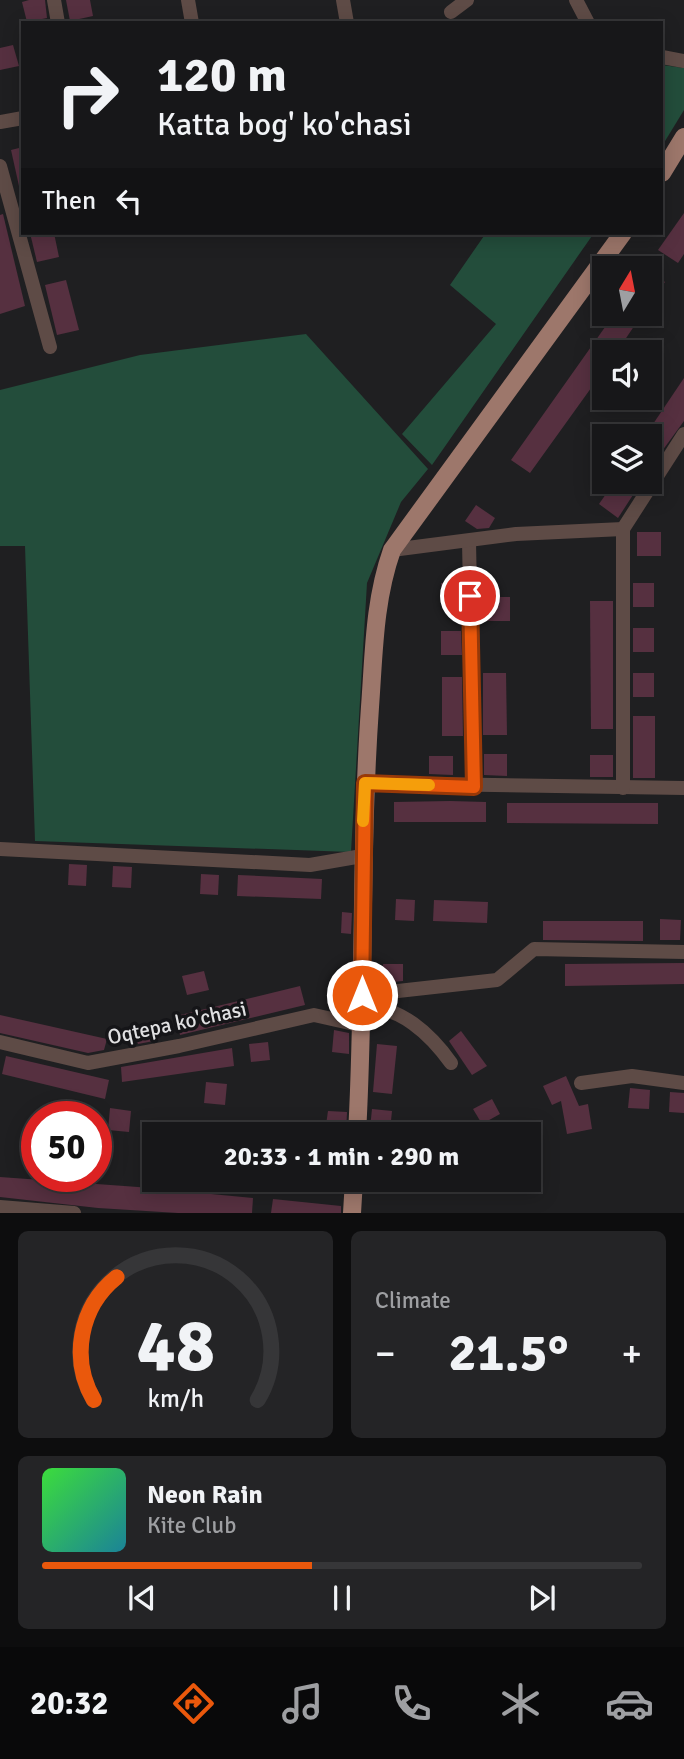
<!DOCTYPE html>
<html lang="en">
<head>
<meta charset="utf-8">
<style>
  body { margin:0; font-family:Signika,sans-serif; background:#242426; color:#f1f3f6; height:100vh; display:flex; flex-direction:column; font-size:26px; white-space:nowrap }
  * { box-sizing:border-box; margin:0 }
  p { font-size:23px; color:#9e9fa2 }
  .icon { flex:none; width:38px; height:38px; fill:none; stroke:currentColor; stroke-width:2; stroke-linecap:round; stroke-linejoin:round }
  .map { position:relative; height:1213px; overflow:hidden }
  .sheet { display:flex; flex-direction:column; gap:18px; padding:18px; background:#0d0d0e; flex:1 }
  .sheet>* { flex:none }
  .guide { position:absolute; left:21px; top:21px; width:642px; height:214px; border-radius:0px; box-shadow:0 4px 18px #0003,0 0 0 2px #363638; background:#171719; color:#f1f3f6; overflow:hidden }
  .needle { width:46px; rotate:10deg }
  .controls { position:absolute; left:592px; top:256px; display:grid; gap:14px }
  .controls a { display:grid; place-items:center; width:70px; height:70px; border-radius:0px; background:#171719; box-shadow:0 4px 18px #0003,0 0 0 2px #363638; font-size:35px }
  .speed { position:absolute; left:21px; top:1101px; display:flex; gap:14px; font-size:35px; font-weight:700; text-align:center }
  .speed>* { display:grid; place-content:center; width:91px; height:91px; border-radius:50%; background:#171719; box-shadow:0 4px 18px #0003,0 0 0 2px #363638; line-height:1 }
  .speed .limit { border:10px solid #d22; background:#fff; color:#111 }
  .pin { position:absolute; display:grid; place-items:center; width:60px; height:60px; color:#fff; margin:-30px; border:4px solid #fff; border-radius:50%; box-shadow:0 2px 7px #0007 }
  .me { position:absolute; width:77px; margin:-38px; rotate:0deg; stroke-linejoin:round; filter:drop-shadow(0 0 5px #0008) }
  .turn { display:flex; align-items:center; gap:24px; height:147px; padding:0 21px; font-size:32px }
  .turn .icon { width:91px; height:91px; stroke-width:2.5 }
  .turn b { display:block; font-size:49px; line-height:60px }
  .then { display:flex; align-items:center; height:66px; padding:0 21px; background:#0003; gap:14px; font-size:26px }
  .big { font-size:52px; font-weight:700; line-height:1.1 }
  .sheet .tile { flex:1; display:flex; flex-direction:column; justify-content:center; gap:10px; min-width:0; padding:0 24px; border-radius:10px; background:#242426 }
  .sheet .dial { align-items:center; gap:0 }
  .dial svg { height:182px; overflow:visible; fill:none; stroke:#363638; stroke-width:7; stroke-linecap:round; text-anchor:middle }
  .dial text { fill:#f1f3f6; stroke:none }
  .song { display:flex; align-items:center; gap:21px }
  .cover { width:84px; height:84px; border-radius:10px; background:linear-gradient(135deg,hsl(120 70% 55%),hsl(190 70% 35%)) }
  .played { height:7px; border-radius:4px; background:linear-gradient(90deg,#ea580c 45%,#363638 45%) }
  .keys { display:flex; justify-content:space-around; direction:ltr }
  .heat { display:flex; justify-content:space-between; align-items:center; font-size:38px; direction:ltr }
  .sheet .tiles { flex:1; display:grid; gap:18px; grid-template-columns:1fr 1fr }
  .tile:last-child { grid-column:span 2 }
  .trip { position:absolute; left:142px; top:1122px; width:399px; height:70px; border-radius:0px; background:#171719; box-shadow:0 4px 18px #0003,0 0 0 2px #363638; font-weight:700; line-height:70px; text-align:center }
  .dock { display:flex; height:112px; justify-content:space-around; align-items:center; background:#09090a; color:#9e9fa2 }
  .dock .icon { width:49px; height:49px }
  .dock .on { color:#ea580c }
  .dock b { font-size:32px; color:#f1f3f6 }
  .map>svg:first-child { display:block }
</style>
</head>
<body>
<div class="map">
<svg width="684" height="1213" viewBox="0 0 684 1213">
  <rect width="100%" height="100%" fill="#1f1f21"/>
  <g fill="#234d3b">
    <path d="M662,65L684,68V110L662,146Z"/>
    <path d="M486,233H594L432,465L402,434L496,324L450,285Z"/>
    <path d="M306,334L428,469L401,502L367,583L351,852L35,841L25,546H0V390L140,355Z"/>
  </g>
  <g fill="#563040">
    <path d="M29,0H45L47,18L27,22L22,2Z"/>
    <path d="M66,0H90L93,16L70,21Z"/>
    <path d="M13,45L19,66L0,70V48Z"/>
    <path d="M23,147V186H19L11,150Z"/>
    <path d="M684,213V254L678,263L658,250Z"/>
    <path d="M3,214L25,306L0,314V215Z"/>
    <path d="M30,233H54L59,257L37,262Z"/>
    <path d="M649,271L665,282L649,304Z"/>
    <path d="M66,280L79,330L57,335L45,285Z"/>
    <path d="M615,313H643L618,350L604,339V370L530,473L511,460Z"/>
    <path d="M684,378V421L657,458L649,453V430Z"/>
    <path d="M615,481H642L618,518L599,504Z"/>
    <path d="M476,505L495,518L489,528L477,529L465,521Z"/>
    <rect x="637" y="532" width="24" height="24"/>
    <path d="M441,583H460L461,607H442Z"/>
    <rect x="633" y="583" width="21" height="24"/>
    <rect x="486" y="597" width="24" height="24"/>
    <path d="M590,601H613V729H591Z"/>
    <rect x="633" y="628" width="21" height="24"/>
    <path d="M441,631H461L462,655H441Z"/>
    <path d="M483,673H506L507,735H483Z"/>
    <rect x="633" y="673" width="21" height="24"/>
    <path d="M442,677H462L463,736H442Z"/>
    <rect x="633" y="716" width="22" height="62"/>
    <path d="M484,754H507V776L484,775Z"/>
    <rect x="590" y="755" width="23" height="22"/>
    <path d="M429,756H453V775L429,774Z"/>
    <path d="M450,801L486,802V822H394V802Z"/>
    <path d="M507,803H658V824L507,823Z"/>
    <path d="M69,864L87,865L86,886L68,885Z"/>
    <path d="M113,866L132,867L131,888L112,887Z"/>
    <path d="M201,874L219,875L218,895L200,894Z"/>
    <path d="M238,875L322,879L321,899L237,896Z"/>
    <path d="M396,899L415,900L414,921L395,920Z"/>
    <path d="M434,900L488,902L487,923L433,921Z"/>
    <path d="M342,912L352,913L351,934L341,933Z"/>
    <path d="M660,919L681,920L680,940H660Z"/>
    <path d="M543,921H643V941L543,940Z"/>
    <path d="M684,963V984L565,986V964Z"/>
    <path d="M383,964H403V981L382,983Z"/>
    <path d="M204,971L209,990L187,995L182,976Z"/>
    <path d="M300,986L305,1005L180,1035L176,1016Z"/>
    <path d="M0,1015L107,1039L104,1050L88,1053L0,1033Z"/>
    <path d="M156,1025L159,1040L138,1044L134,1030Z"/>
    <path d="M334,1030L349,1033V1054L332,1052Z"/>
    <path d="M461,1031L487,1066L472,1075L449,1041Z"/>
    <path d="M268,1042L270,1060L251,1062L249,1044Z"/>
    <path d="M377,1044L397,1046L392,1094L373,1092Z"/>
    <path d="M232,1048L234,1066L122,1082L121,1067Z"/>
    <path d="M6,1056L109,1080L105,1099L2,1074Z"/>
    <path d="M566,1076L579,1106L588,1104L592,1129L567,1134L561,1101L552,1105L543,1086Z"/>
    <path d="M206,1082L227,1084L225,1105L204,1103Z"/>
    <path d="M630,1088L650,1090L649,1109L628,1108Z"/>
    <path d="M670,1092L684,1093V1113L669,1112Z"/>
    <path d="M492,1099L500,1114L482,1124L473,1109Z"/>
    <path d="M110,1108L131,1111L129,1132L108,1130Z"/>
    <path d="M372,1109L392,1111L390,1130L370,1128Z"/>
    <path d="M328,1111L347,1112L346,1134L325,1132Z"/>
    <path d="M155,1121L176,1123L175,1134H153Z"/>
    <path d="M0,1177L138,1187L253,1198L252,1213H178L98,1208L0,1197Z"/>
    <path d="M273,1199L341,1206V1213H271Z"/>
  </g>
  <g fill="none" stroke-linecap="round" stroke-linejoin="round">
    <g stroke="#5e4b46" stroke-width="14">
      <path d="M54,0L58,23"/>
      <path d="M188,0L192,23"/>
      <path d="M343,0L347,23"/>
      <path d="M576,0L588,23"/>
      <path d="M451,12L467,0"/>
      <path d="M662,57L684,61"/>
      <path d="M0,122L23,118"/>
      <path d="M0,166L50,347"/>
      <path d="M469,542L474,787"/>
      <path d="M392,550L516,534L623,529"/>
      <path d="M365,783L684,788"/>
      <path d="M623,788V529L684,434"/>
      <path d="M0,849L310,865L362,856"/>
      <path d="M362,995L497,980L534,949L684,952"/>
      <path d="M363,1008C399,1004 431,1035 451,1063"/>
      <path d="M0,1042L88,1063L179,1046L314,1015L363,1026"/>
      <path d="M581,1083L632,1076L684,1083"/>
      <path d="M0,1207L74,1213"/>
    </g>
    <g stroke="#9d776b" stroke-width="18">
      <path d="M662,173L684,137"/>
      <path d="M357,1134C365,992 360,850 370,707C374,653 374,601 392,550L623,233"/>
      <path d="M352,1213L354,1180"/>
    </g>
  </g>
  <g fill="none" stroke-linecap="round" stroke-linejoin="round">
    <g stroke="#983908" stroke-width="18">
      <path id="route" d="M362,995L365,783L474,787L470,596"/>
    </g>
    <use href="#route" stroke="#ea580c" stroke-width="12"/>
    <path stroke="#f59e0b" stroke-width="12" d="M363,821L365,783L429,785"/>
  </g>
  <g text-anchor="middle" stroke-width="7" stroke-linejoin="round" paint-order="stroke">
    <g font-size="21" fill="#e0e0e2" stroke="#151518">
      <text transform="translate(177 1023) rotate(-12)" y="7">Oqtepa ko'chasi</text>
    </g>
  </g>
</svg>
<div class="controls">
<a><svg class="needle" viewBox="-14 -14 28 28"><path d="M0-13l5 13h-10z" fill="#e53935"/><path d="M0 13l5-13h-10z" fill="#9e9fa2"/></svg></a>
<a><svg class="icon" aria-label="sound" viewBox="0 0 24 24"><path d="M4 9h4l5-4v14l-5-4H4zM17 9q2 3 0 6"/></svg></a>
<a><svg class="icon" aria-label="layers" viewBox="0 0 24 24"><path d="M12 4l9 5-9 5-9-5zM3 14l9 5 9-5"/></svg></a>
</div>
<div class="speed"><div class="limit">50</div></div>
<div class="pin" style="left:470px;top:596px;background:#d93025"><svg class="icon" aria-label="arrive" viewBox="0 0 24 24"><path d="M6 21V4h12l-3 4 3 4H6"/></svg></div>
<svg class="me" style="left:362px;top:995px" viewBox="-20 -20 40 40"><circle r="17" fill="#ea580c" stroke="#fff" stroke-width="3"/><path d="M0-11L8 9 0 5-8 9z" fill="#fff"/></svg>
<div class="trip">20:33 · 1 min · 290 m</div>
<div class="guide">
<div class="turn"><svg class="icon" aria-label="right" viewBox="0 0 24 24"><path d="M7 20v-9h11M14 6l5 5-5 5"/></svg><div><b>120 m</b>Katta bog' ko'chasi</div></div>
<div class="then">Then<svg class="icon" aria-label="left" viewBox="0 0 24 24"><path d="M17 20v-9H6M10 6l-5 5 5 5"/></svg></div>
</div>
</div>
<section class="sheet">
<div class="tiles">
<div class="tile dial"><svg viewBox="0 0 100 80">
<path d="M14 69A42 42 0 1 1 86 69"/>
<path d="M14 69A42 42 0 0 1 24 15" stroke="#ea580c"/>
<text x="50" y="56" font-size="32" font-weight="700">48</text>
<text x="50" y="72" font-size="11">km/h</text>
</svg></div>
<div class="tile"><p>Climate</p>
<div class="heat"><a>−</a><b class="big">21.5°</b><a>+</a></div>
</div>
<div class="tile">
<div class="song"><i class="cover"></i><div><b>Neon Rain</b><p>Kite Club</p></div></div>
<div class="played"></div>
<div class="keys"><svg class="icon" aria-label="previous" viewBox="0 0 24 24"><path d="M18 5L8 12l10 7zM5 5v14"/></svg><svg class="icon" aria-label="pause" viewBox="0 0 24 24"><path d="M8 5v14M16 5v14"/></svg><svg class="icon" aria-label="next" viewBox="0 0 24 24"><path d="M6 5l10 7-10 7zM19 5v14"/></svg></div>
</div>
</div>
</section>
<nav class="dock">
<b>20:32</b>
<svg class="icon on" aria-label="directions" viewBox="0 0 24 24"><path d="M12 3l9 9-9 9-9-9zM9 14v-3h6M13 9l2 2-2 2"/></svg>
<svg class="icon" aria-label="music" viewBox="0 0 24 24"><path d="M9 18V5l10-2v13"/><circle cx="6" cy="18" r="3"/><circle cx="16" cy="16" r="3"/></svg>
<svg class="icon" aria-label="phone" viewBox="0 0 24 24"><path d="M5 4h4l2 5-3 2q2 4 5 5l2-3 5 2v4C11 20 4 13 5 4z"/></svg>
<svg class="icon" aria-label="climate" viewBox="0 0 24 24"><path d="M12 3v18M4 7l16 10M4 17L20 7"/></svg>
<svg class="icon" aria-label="car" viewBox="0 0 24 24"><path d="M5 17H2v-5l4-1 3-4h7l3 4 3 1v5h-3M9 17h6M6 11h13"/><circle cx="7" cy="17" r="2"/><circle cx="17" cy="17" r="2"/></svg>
</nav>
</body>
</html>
